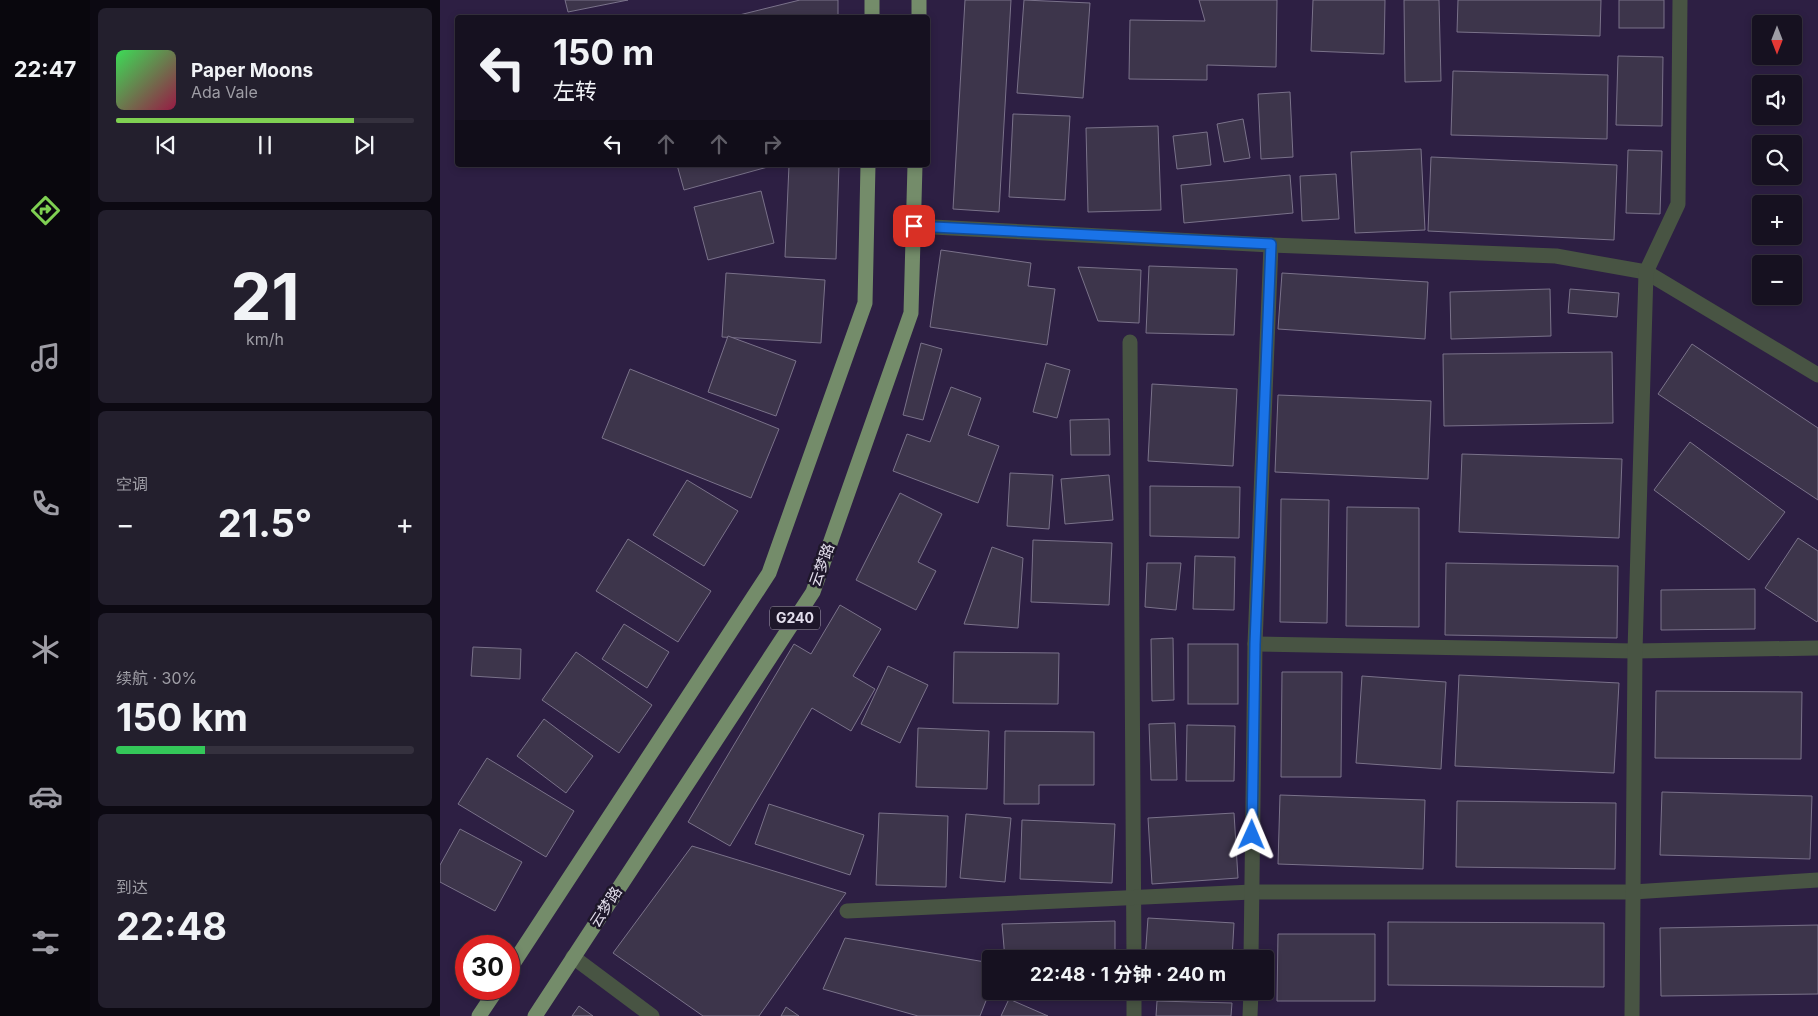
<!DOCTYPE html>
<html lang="zh">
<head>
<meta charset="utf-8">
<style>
  body { margin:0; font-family:Inter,"Noto Sans SC",sans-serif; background:#231f2d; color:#f1f3f6; height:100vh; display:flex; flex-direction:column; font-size:19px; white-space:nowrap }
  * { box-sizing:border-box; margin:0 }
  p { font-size:16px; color:#9e9da5 }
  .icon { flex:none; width:28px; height:28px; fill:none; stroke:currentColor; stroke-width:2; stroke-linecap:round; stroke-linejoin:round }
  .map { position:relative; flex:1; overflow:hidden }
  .details { display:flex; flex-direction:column; gap:8px; padding:8px; background:#0c0912; width:350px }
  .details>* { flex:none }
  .guide { position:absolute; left:15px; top:15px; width:475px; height:152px; border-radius:5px; box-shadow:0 2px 8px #0003,0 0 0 1px #35313e; background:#161120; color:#f1f3f6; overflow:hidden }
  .needle { width:32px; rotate:180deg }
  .controls { position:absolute; left:1312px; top:15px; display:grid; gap:10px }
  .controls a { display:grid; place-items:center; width:50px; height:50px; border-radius:5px; background:#161120; box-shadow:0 2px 8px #0003,0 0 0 1px #35313e; font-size:25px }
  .speed { position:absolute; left:15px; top:935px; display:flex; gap:10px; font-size:25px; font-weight:700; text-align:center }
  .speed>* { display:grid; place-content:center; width:65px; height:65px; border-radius:50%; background:#161120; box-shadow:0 2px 8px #0003,0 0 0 1px #35313e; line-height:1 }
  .speed .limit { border:8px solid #d22; background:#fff; color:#111 }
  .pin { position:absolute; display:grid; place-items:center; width:42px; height:42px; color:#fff; margin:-21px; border-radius:10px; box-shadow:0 2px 8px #0006 }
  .me { position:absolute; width:55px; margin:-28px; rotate:1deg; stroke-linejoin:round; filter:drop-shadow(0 0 4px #0008) }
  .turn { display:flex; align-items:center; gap:18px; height:105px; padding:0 15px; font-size:22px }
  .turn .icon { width:65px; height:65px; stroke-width:2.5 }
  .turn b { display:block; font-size:35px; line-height:42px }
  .lanes { display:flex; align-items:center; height:48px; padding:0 15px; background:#0003; justify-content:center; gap:25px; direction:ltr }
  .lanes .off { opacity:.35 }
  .big { font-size:38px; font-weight:700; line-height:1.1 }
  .details .card { flex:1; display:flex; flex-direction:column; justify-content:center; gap:8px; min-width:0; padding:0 18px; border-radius:8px; background:#231f2d }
  .details .dial { align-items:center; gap:0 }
  .dial b { font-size:65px; line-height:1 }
  .song { display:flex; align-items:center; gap:15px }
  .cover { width:60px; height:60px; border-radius:8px; background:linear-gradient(135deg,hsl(130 70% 55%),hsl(340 70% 35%)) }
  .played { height:5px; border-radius:2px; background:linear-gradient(90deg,#7fd052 80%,#35313e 80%) }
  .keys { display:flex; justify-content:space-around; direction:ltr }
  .heat { display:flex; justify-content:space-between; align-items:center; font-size:28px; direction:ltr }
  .charge { height:8px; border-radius:4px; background:linear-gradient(90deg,#34c759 30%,#35313e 0) }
  .trip { position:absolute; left:542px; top:950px; width:292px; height:50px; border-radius:5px; background:#161120; box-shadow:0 2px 8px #0003,0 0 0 1px #35313e; font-weight:700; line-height:50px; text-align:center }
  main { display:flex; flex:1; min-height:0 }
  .tab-bar { display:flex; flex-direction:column; width:90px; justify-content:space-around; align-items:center; background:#09070d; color:#9e9da5 }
  .tab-bar .icon { width:35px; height:35px }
  .tab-bar .active { color:#7fd052 }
  .tab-bar b { font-size:22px; color:#f1f3f6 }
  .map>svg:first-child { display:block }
</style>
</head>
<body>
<main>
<nav class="tab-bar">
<b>22:47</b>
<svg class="icon active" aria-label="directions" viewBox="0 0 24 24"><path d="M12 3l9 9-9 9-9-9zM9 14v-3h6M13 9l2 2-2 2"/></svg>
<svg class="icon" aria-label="music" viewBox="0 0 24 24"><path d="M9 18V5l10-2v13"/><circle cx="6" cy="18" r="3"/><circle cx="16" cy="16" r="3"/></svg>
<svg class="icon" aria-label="phone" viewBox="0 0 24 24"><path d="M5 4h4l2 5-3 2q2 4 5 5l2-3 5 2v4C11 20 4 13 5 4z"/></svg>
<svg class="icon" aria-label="climate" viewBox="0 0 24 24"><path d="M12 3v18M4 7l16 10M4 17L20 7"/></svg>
<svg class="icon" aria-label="car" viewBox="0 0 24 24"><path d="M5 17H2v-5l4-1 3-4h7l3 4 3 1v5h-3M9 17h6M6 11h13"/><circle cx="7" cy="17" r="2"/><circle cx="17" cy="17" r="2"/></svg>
<svg class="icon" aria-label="filters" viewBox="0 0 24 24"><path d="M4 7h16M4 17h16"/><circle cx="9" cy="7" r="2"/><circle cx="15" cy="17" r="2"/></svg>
</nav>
<section class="details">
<div class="card">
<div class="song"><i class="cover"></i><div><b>Paper Moons</b><p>Ada Vale</p></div></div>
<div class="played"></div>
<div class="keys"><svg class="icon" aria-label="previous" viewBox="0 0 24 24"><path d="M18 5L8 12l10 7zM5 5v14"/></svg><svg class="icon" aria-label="pause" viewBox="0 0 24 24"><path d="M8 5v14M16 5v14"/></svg><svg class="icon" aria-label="next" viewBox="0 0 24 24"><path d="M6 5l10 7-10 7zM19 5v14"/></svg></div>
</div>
<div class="card dial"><b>21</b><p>km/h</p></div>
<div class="card"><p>空调</p>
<div class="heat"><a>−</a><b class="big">21.5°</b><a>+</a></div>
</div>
<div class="card"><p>续航 · 30%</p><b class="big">150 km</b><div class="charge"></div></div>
<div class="card"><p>到达</p><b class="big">22:48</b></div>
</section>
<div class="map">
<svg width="1378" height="1016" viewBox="0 0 1378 1016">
  <rect width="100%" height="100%" fill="#1e172a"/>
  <path fill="#2d1f43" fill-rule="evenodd" d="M0,0H1378V1016H0ZM18,18H488V165H18ZM1321,24H1354V56H1321ZM1321,84H1354V116H1321ZM1321,144H1354V176H1321ZM1321,204H1354V236H1321ZM1321,264H1354V296H1321ZM26,946H69V989H26ZM551,959H826V991H551Z"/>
  <g fill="#3d354b" stroke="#7a728a">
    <path d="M125,0H188L128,12Z"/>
    <path d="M360,0H398V18H287Z"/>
    <path d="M525,0H571L559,212L513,209Z"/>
    <path d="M584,0L650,3L643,98L577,93Z"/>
    <path d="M759,0H837L836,67L767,65V80L689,79L690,20L765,21Z"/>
    <path d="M873,0H945L944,54L871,51Z"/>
    <path d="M964,0H999L1001,81L965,82Z"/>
    <path d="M1018,0H1161L1160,36L1017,32Z"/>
    <rect x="1179" y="0" width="45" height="28"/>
    <path d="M1178,56L1223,57L1222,126L1176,125Z"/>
    <path d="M1013,71L1168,75L1167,139L1011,135Z"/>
    <path d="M850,92L853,157L821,159L818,94Z"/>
    <path d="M573,114L630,116L625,200L569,197Z"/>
    <path d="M803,119L810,158L784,162L777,124Z"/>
    <path d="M718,126L721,210L648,212L646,128Z"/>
    <path d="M767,132L771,165L737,169L733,136Z"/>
    <path d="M981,149L985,230L915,233L911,152Z"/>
    <path d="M1188,150L1222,151L1220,214L1186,213Z"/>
    <path d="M991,157L1177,165L1174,240L988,231Z"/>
    <path d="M237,165H335L244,190Z"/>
    <path d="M349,165H399L396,259L345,257Z"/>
    <path d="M896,174L899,219L862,221L860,176Z"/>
    <path d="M850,175L853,213L744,223L741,185Z"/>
    <path d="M321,191L334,243L268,260L254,207Z"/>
    <path d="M501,250L591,263L588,286L615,289L607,345L490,327Z"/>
    <path d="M709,266L797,269L794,335L706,333Z"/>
    <path d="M638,267L701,270L699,323L658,321Z"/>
    <path d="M286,273L385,280L381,343L282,337Z"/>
    <path d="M842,273L988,282L985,339L838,329Z"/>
    <path d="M1110,289L1111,336L1011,339L1010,292Z"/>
    <path d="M1130,289L1179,293L1177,317L1128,313Z"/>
    <path d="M288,336L356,361L336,416L268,392Z"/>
    <path d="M481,343L502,349L483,420L463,415Z"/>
    <path d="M1252,344L1378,428V500L1218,394Z"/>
    <path d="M1172,352L1173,423L1004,426L1003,354Z"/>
    <path d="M606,363L630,370L617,418L593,412Z"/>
    <path d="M190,369L339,429L311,498L162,438Z"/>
    <path d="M712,384L797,389L793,466L708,461Z"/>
    <path d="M511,387L541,398L528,435L559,446L538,503L453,471L467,434L490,442Z"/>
    <path d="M838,395L991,401L988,479L835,472Z"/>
    <path d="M669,419L670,455H631L630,420Z"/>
    <path d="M1250,442L1345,512L1309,560L1214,490Z"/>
    <path d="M1022,454L1182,459L1179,538L1019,532Z"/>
    <path d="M570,473L613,475L609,529L567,526Z"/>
    <path d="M669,475L673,520L625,524L621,479Z"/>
    <path d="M247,480L298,511L264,566L213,535Z"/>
    <path d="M710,486L800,487L799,538L710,536Z"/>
    <path d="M460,493L502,514L478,562L496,571L476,610L416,580Z"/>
    <path d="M841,499L889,500L887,623L840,622Z"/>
    <path d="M907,507L979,508V627L906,626Z"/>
    <path d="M1358,538L1378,551V620L1377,622L1325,588Z"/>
    <path d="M188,539L271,591L238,642L156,591Z"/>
    <path d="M593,540L672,543L669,605L591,602Z"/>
    <path d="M552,547L583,558L578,628L524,624Z"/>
    <path d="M755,556L795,557L794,610L753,609Z"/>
    <path d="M707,563H741L736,610L705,607Z"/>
    <path d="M1006,563L1178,566L1177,638L1005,635Z"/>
    <path d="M1315,589V629L1221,630V590Z"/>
    <path d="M400,605L441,629L413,676L435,689L411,731L372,708L290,846L248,822L354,644L371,654Z"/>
    <path d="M184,624L229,652L207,688L162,659Z"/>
    <path d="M733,638L734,700L712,701L711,639Z"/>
    <rect x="748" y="644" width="50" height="60"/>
    <path d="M33,647L81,649L80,679L31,676Z"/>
    <path d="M136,652L212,705L179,753L102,700Z"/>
    <path d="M514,652L619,653L618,704L513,703Z"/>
    <path d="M448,666L488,685L460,743L421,724Z"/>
    <path d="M842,672H902L901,777H841Z"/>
    <path d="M1019,675L1179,683L1174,773L1015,766Z"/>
    <path d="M922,676L1006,682L1001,769L916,763Z"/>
    <path d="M1216,691L1362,692L1361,759L1215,758Z"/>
    <path d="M104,719L153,756L126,793L77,756Z"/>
    <path d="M735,723L737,780H711L709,724Z"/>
    <path d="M747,725L795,726L794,781H746Z"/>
    <path d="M478,728L549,731L547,789L476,787Z"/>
    <path d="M565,731L654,732V785H599V804H564Z"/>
    <path d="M47,758L134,811L106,857L18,804Z"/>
    <path d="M1222,792L1372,796L1370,859L1220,855Z"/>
    <path d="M840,795L985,800L983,869L838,864Z"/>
    <path d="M1017,801L1176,803L1175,869L1016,867Z"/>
    <path d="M329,804L424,835L410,875L315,844Z"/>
    <path d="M439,813L508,816L506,887L436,885Z"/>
    <path d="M794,813L798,878L712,884L708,818Z"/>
    <path d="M526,814L571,818L565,882L520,878Z"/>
    <path d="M582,820L675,824L672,883L580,879Z"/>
    <path d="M20,829L82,862L55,911L0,882V865Z"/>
    <path d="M252,846L406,893L319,1016H263L173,953Z"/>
    <path d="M708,918L794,923L792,959H705Z"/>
    <path d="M675,921V959H565L562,924Z"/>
    <path d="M948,922L1164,923V987L948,985Z"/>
    <path d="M1378,925V994L1221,996L1220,928Z"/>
    <path d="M838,934H935V1001H837Z"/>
    <path d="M405,938L551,963V988L540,1016H478L383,989Z"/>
    <path d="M569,999L608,1016H561Z"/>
    <path d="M717,1001L792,1003L791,1016H716Z"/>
    <path d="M139,1006L153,1016H132Z"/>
    <path d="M346,1007L359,1016H341Z"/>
  </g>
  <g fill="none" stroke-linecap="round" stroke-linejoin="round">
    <g stroke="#485443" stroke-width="15">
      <path d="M474,226L831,245L1116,256L1206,272L1378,375"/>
      <path d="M690,342L694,959"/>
      <path d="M815,644L1195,651L1378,648"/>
      <path d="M407,911L812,892H1193L1378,880"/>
      <path d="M133,957L212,1016"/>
      <path d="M811,959L815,644L831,245"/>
      <path d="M694,991V1016"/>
      <path d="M810,1016L811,991"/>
      <path d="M1192,1016L1195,651L1206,272L1238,204L1240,0"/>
    </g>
    <g stroke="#748c6a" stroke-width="15">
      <path d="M432,18V0"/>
      <path d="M479,18V0"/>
      <path d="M69,970L329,573L425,303L428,165"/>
      <path d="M39,1016L57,989"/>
      <path d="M95,1016L373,592L471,313L475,165"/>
    </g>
  </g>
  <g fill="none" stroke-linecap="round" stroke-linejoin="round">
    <g stroke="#114b97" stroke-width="12">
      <path id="route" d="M474,226L831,244L815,644L812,835"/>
    </g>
    <use href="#route" stroke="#1a73e8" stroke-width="9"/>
  </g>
  <g text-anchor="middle" stroke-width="5" stroke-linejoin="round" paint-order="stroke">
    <rect fill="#1e172a" stroke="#a8a2b2" stroke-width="1" x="330" y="606.5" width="50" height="23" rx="4"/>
    <g font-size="14" font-weight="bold" fill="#e3deec">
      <text x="355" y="623">G240</text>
    </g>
    <g font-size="15" fill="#e3deec" stroke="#1e172a">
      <text transform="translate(382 565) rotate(-70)" y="5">云梦路</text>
      <text transform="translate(166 907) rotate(-57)" y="5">云梦路</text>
    </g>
  </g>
</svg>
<div class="controls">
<a><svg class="needle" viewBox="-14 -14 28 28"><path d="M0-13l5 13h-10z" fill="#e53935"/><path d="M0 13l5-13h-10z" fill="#9e9da5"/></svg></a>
<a><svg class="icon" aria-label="sound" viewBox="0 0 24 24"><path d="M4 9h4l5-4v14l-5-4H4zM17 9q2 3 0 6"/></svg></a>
<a><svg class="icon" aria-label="search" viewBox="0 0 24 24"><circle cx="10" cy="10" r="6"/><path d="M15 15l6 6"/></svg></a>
<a>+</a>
<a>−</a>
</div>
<div class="speed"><div class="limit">30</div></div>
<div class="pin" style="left:474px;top:226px;background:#d93025"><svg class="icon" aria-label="arrive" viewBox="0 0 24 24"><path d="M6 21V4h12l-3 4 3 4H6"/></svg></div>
<svg class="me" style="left:812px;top:835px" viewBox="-20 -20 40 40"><path d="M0-17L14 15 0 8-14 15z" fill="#1a73e8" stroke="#fff" stroke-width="4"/></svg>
<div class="trip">22:48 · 1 分钟 · 240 m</div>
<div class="guide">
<div class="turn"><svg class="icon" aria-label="left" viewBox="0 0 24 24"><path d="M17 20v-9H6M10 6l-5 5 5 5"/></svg><div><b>150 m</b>左转</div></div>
<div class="lanes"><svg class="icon" aria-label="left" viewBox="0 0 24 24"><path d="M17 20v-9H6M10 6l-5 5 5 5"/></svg><svg class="icon off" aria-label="ahead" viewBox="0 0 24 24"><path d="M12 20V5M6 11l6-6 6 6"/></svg><svg class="icon off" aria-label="ahead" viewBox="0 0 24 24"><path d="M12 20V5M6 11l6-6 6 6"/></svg><svg class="icon off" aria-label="right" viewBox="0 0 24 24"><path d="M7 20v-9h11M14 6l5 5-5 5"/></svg></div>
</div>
</div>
</main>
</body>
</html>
